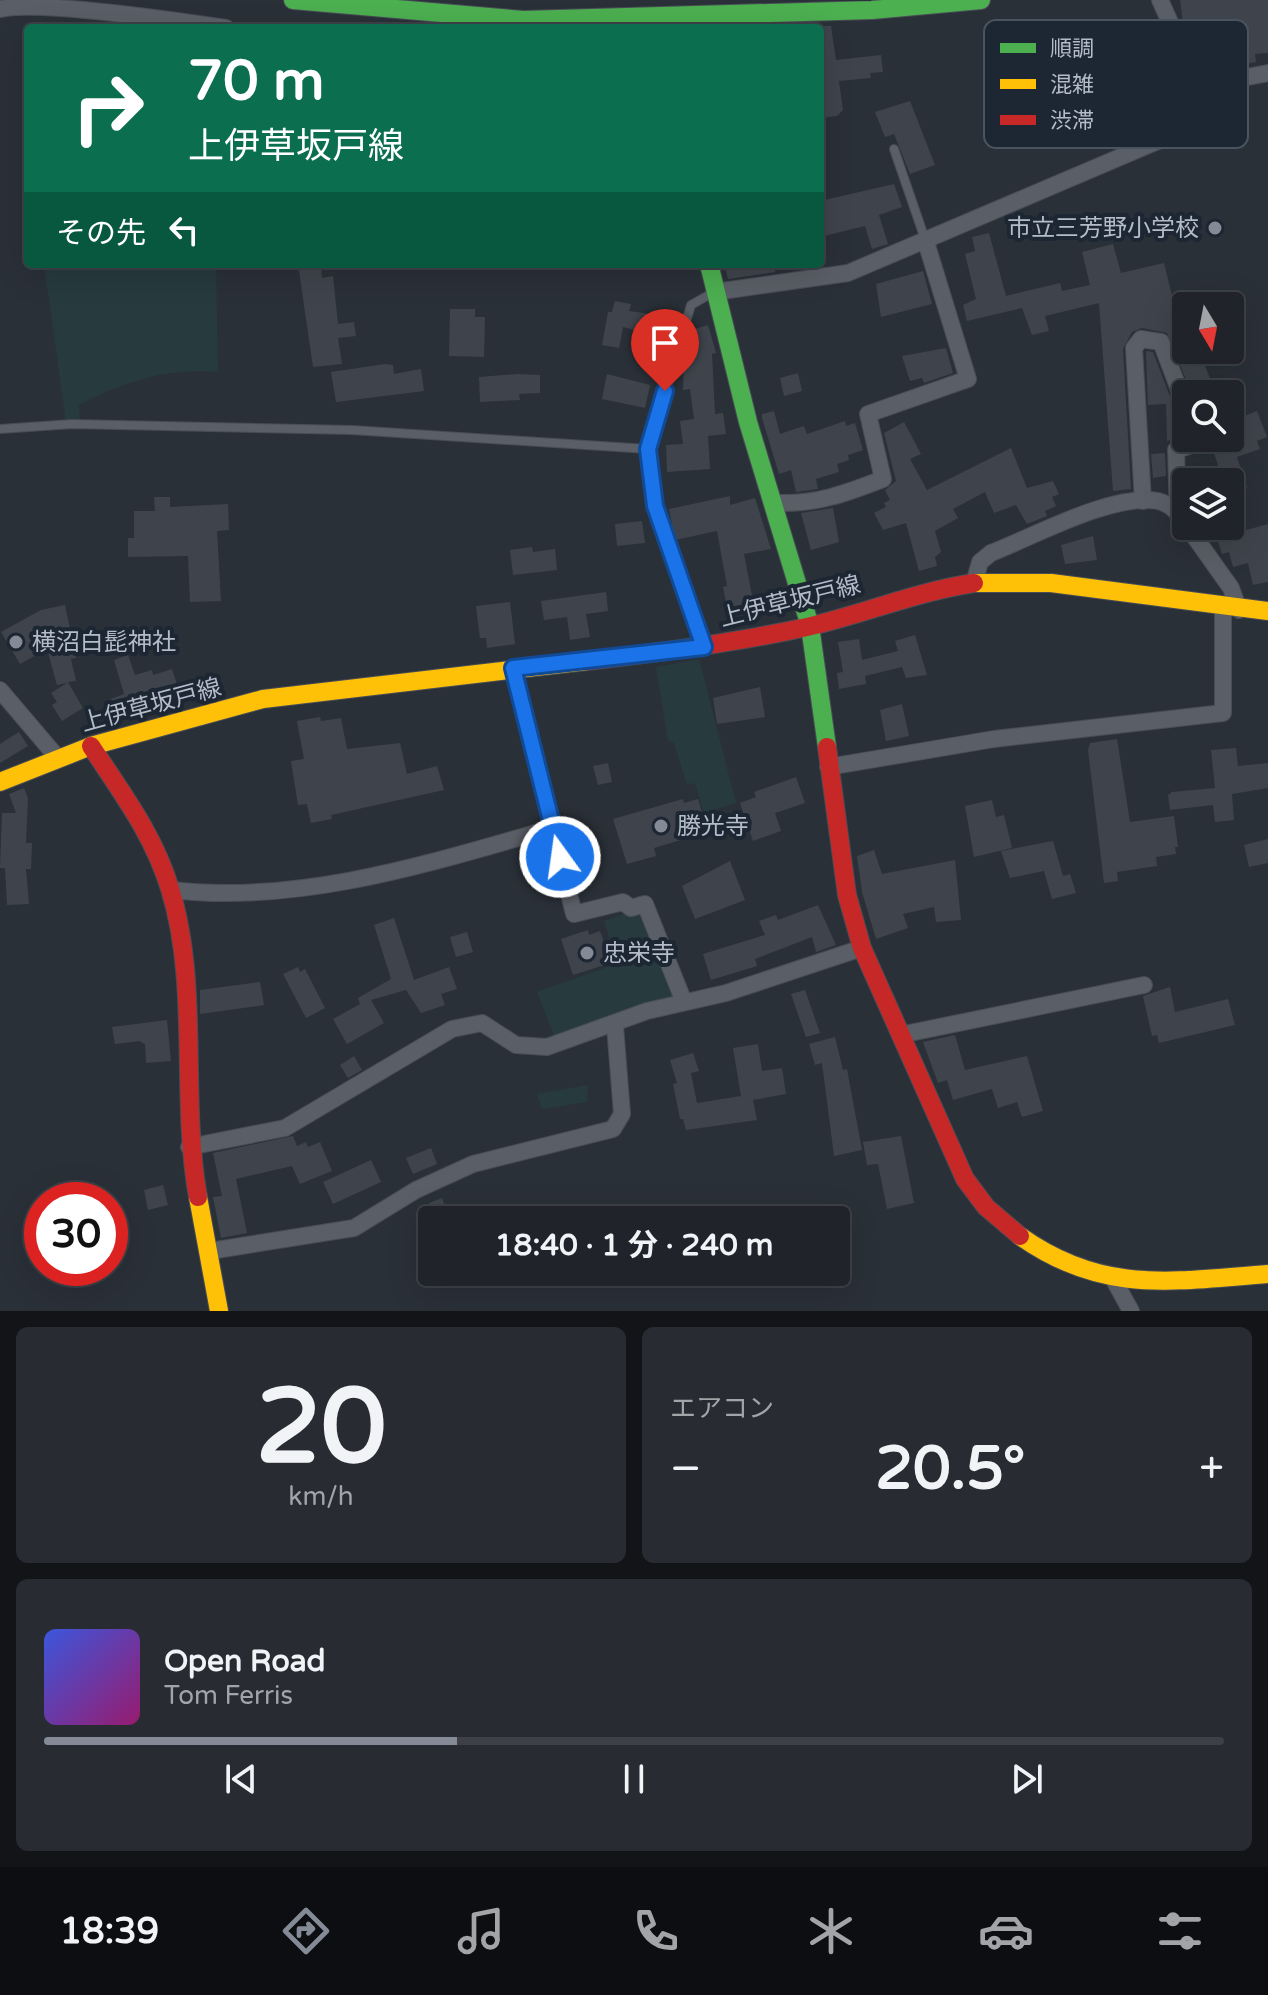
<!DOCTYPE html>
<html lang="ja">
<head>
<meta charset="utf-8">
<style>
  body { margin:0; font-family:"Varela Round","Noto Sans JP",sans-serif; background:#282c32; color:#f1f3f6; height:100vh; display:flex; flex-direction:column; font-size:30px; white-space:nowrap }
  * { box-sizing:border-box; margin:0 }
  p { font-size:26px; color:#a2a4a8 }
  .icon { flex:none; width:44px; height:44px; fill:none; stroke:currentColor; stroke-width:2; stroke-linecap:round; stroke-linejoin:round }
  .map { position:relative; height:1311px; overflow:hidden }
  .drawer { display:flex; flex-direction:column; gap:16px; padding:16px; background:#121417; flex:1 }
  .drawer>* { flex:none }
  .hud { position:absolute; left:24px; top:24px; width:800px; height:244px; border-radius:8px; box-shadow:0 8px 32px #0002,0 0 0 2px #3d4147; background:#0b6e4f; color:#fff; overflow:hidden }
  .needle { width:52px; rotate:170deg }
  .tools { position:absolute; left:1172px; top:292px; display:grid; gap:16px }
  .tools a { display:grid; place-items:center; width:72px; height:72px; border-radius:8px; background:#20242a; box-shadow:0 8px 32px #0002,0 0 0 2px #3d4147; font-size:40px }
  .speed { position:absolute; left:24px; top:1182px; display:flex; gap:16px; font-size:40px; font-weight:700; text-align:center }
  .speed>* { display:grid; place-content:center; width:104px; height:104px; border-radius:50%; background:#20242a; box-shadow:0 8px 32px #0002,0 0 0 2px #3d4147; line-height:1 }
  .speed .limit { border:12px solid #d22; background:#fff; color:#111 }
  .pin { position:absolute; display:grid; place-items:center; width:68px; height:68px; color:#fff; margin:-82px -34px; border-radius:50% 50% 50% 0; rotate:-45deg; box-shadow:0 0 8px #0007 }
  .pin .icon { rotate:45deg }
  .me { position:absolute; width:88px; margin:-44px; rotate:346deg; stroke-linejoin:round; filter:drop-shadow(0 0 6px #0008) }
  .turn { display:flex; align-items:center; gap:28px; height:168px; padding:0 32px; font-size:36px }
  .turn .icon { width:104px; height:104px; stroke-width:2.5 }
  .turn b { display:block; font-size:56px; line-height:68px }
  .then { display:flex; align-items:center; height:76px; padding:0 32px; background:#0003; gap:16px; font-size:30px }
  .big { font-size:60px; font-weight:700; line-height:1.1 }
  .drawer .card { flex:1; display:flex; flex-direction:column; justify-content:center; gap:12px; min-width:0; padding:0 28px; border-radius:12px; background:#282c32 }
  .drawer .dial { align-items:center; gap:0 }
  .dial b { font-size:104px; line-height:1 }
  .song { display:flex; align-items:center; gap:24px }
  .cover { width:96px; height:96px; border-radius:12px; background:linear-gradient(135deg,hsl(230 70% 55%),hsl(320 70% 35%)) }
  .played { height:8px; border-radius:4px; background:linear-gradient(90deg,#848b96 35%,#3d4147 35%) }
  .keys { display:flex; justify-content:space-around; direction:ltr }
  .heat { display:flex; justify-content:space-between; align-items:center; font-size:44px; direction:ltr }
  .drawer .tiles { flex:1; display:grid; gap:16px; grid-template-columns:1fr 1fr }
  .card:last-child { grid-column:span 2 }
  .trip { position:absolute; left:418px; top:1206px; width:432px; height:80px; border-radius:8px; background:#20242a; box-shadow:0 8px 32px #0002,0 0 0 2px #3d4147; font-weight:700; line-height:80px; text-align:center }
  .tabs { display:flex; height:128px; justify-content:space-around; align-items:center; background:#0d0e11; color:#a2a4a8 }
  .tabs .icon { width:56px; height:56px }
  .tabs .on { color:#848b96 }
  .tabs b { font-size:36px; color:#f1f3f6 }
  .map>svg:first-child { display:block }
</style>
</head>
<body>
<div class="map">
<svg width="1268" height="1311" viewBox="0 0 1268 1311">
  <rect width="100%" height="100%" fill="#2a3038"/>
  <g fill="#273a3e">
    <path d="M44,264H216L218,372C166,368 125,381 79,405L80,421L66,422Z"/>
    <path d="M699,659L736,803L704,813L695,783L687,785L674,743L668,740L656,667Z"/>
    <path d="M641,908L676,992L672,998L555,1038L537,992L618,963L604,921Z"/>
    <path d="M588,1085L587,1102L542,1109L537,1094Z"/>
  </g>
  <g fill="#3f444c">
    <path d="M1180,0H1268V53L1255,54L1256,62L1205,72L1198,21L1183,23Z"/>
    <path d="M820,26H831L836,60L881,55L883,72L870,73L871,78L839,81L843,110L837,116L820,118Z"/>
    <path d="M910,101L935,165L910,174L894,134L885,137L875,112Z"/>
    <path d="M894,184L902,207L879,215L888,244L872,249L865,226L820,237V201Z"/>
    <path d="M989,233L1006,296L1060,283L1062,291L1090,285L1082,252L1113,244L1121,273L1164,263L1175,308L1181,305L1186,317V350H1199L1216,394H1192L1167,333L1142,328L1132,332L1123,349L1131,489L1113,491L1099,303L1045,316L1049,331L1032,335L1022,308L967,321L963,305L976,299L965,254L975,251L972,237Z"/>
    <path d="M298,264H321L322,278L333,276L338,324L354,322L356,336L338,338L342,364L313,367Z"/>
    <path d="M724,264H774L775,272L728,279Z"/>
    <path d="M923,271L932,304L881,317L876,284Z"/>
    <path d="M615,301L631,304L629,311L678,318L673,340L623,327L619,348L602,345L608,312H612Z"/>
    <path d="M450,309H475V317H485L484,357L449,356Z"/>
    <path d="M708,325L716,353L712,354L715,414L723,413L726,434L708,436L710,469L667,472L666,445L683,444L680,421L694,419L690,389L683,390L684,355L691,330Z"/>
    <path d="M946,348L953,373L924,383L922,378L910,381L902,356Z"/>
    <path d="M1146,351L1153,352L1176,412L1182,418L1183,436L1167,441L1166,404L1148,405Z"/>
    <path d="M385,364L393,365L394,374L421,369L424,391L336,402L331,372Z"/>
    <path d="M798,373L802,391L784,396L780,378Z"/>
    <path d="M518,374L540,375V393L519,394L520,400L480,402L479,377Z"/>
    <path d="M607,374L650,385L645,408L602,399Z"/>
    <path d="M1230,389L1242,417L1257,411L1267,437L1257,441L1260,449L1237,457L1247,488L1230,494V482H1188V479L1219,468L1209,438H1230Z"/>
    <path d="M774,411L780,434L804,426L807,434L845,421L846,426L855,423L863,450L848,455L849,460L837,464L839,472L816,479L818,489L796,492L791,470L779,474L762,418V414Z"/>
    <path d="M904,422L921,454L910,459L927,490L1011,448L1027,488L1053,481L1059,494L1052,497L1056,506L1045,511L1047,516L1027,524L1016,505L994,513L985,492L953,509L958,518L935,531L941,552L935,557L937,566L919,571L906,523L883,530L874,513L886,507L884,503L890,500L885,490L896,481L884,433Z"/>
    <path d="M1165,453L1166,476L1153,478L1151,454Z"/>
    <path d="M730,496V505L755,498L771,549L744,554L754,606L728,612L723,587L727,586L717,531L675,540L669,509Z"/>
    <path d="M154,497H170V507L228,504L229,530L217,531L221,601L190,602L188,556L128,557V538H134V511H155Z"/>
    <path d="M833,508L839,542L811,550L801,513Z"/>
    <path d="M642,521L645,543L617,546L615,524Z"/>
    <path d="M1268,524V582L1253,585L1248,563L1233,567L1229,552L1222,554L1217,538Z"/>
    <path d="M1093,536L1097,560L1065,564L1061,545Z"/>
    <path d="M532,547L533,552L555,549L557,570L513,575L510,550Z"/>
    <path d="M606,592L608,611L586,614L590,637L570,640L567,617L544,620L541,601Z"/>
    <path d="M510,602L515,644L487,648L486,638H480L476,606Z"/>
    <path d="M65,605L76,658L71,659L76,681L68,682L83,708L62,721L52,705L57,702L51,693L67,683L57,685L47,649L20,664L1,632L41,610Z"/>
    <path d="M915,635L927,675L906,678L902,667L865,676L866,684L839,689L837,673L843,672L838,642L859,639L862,660L898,651L895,641Z"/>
    <path d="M128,655L135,675L152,670L153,675L172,669L181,697L117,716L111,699L124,694L114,660Z"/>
    <path d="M760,687L765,717L717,724L713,698Z"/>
    <path d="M902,704L909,736L886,741L880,710Z"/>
    <path d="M320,717L321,721L341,718L347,749L400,743L407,774L437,766L444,790L331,815L332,819L311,823L307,804L298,805L291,761L304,759L297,721Z"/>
    <path d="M19,732L28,746L0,763V744Z"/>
    <path d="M1117,739L1130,822L1174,816L1178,847H1175L1176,854L1156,857L1157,866L1117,872L1118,881L1104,883L1088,750L1090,743Z"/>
    <path d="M1236,748L1238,766L1268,763V788L1232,794L1234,820L1215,822L1213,805L1170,810L1168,795L1172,792L1215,788L1211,750Z"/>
    <path d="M608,763L612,782L598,785L593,766Z"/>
    <path d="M796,777L805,803L775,813L781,831L753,841L740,803L756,797L754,792Z"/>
    <path d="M24,788L28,798L26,843H32L31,869H26L29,904L7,905L5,868H0L2,813H16L9,794Z"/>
    <path d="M683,799L684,803L698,799L708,832L654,848L656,856L627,864L613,819Z"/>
    <path d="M992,800L996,817L1004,815L1012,848L974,857L965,806Z"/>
    <path d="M1268,839V863L1249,867L1244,845Z"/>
    <path d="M1053,841L1063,876L1070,874L1076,893L1052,899L1044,871L1010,878L1001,851Z"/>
    <path d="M874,850L882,874L955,860L961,920L936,922L934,907L903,914L908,928L876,939L862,892L857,856Z"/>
    <path d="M730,861L745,900L695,919L682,886Z"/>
    <path d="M818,905L836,945L816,952L812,937L755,959L757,966L711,980L703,954L765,935L759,921L776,915L778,920Z"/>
    <path d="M394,918L414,980L449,967L457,989L441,994L445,1005L421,1013L406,990L371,1000L384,1023L347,1044L333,1019L360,1004L358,998L391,979L374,925Z"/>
    <path d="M588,930L589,935L600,931L611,963L573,975L561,939Z"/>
    <path d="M467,932L473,952L456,957L450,937Z"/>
    <path d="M298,967L300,972L305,969L325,1008L306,1018L283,974Z"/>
    <path d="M260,982L264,1005L200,1014V990Z"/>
    <path d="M1170,987L1175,1012L1228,999L1235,1025L1159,1043L1157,1035L1152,1036L1143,996Z"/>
    <path d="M805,990L820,1033L806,1037L791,994Z"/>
    <path d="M167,1020L171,1061L146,1063L145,1044L139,1041L115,1044L112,1027Z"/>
    <path d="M955,1035L965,1070L1027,1056L1043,1111L1022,1117L1017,1102L998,1108L992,1089L953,1100L947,1080L938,1083L923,1042Z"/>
    <path d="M835,1037L843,1070L847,1069L862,1150L834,1156L822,1063L815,1065L809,1044Z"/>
    <path d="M758,1044L762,1071L782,1068L786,1094L753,1100L757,1120L686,1130L683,1119H680L673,1084L677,1083L670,1060L693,1053L699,1071L691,1073L697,1103L741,1096L733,1048Z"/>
    <path d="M354,1056L362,1070L348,1078L340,1065Z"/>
    <path d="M293,1136L297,1146L306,1142L308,1147L320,1142L332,1171L300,1184L292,1166L236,1179L247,1233L221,1238L213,1197L222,1196L213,1153Z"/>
    <path d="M901,1136L914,1203L887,1209L878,1164L867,1165L863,1142Z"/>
    <path d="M431,1148L437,1164L413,1174L406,1158Z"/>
    <path d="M371,1160L381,1182L333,1204L323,1182Z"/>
    <path d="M163,1185L168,1205L148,1210L144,1190Z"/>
    <path d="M442,1198L450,1220H435L429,1203Z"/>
  </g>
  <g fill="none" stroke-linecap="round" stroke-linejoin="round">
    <g stroke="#484c55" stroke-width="10">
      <g id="lane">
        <path d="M894,149L926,242"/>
        <path d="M0,429L72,424L352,430L648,449"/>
        <path d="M704,646L655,506L648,449L691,305L714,292"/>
      </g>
    </g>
    <g stroke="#484c55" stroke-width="18">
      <g id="street">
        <path d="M0,9C38,0 179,21 226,28"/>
        <path d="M1203,96L1215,83L1268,73"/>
        <path d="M715,292L848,273L1179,132L1188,125L1203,96L1160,0"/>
        <path d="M1143,501L1134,348L1141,339L1161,342L1186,408"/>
        <path d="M779,503C818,504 847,493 883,479L868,414L968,379L926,242"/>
        <path d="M1178,513L1176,450L1199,443L1198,438"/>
        <path d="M1187,526L1231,588L1239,610"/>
        <path d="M974,583L980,562L991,553C1035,536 1112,493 1158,501C1171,504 1179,514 1186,524"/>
        <path d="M513,668L574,914L623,902L631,908L645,904L684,1002"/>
        <path d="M0,690L57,757"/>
        <path d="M828,767L994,739L1223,713V608"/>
        <path d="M171,890C300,905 430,863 553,828"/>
        <path d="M900,1035L1144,985"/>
        <path d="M189,1147L285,1128L452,1029L482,1023L516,1045L547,1047L647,1011L726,993L862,948"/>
        <path d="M210,1251L354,1228L416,1190L473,1164L613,1129L622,1114L615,1026"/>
        <path d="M1115,1282L1131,1311"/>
      </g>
    </g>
    <g stroke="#484c55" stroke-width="20">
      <g id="fast">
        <path d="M293,0L523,20L872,10L981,0"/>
        <path d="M709,264L748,422L810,626L827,747"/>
      </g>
    </g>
    <g stroke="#484c55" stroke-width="20">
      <g id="slow">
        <path d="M974,583H1051L1268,611"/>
        <path d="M0,782L91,746L263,699L587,661"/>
        <path d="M198,1197L219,1311"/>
        <path d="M1020,1236C1103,1295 1173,1281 1268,1274"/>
      </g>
    </g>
    <g stroke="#484c55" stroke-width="20">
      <g id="jam">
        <path d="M587,661C661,652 734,643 807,627C864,614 915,592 974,583"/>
        <path d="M91,746C121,792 154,835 170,889C200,985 180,1097 198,1197"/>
        <path d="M827,747L847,895L862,948L965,1179L986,1207L1020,1236"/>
      </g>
    </g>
    <use href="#lane" stroke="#5a5e66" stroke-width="8"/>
    <use href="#street" stroke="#5a5e66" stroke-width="16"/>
    <use href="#fast" stroke="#4caf50" stroke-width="18"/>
    <use href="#slow" stroke="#ffc107" stroke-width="18"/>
    <use href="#jam" stroke="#c62828" stroke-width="18"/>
  </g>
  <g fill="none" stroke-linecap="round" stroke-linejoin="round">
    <g stroke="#114b97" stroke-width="20">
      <path id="route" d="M560,857L513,668L704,647L655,506L648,449L665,391"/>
    </g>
    <use href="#route" stroke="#1a73e8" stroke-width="14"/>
  </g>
  <g fill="#848b96" stroke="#1d2633" stroke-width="3">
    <circle cx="1215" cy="228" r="8"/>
    <circle cx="16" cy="642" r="8"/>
    <circle cx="661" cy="826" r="8"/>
    <circle cx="587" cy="953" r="8"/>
  </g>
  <g text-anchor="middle" stroke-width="8" stroke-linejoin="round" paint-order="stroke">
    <g font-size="24" fill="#b4bcc9" stroke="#1d2633" text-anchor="start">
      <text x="1199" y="236" text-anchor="end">市立三芳野小学校</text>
      <text x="32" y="650">横沼白髭神社</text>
      <text x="677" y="834">勝光寺</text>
      <text x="603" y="961">忠栄寺</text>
    </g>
    <g font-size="24" fill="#b4bcc9" stroke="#1d2633">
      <text transform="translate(790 601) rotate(-14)" y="8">上伊草坂戸線</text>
      <text transform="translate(151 705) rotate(-15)" y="8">上伊草坂戸線</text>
    </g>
  </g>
  <rect x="984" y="20" width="264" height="128" rx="12" fill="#1d2633" stroke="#4a5360" stroke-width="2"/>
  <rect x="1000" y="43" width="36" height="10" fill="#4caf50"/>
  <rect x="1000" y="79" width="36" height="10" fill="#ffc107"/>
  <rect x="1000" y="115" width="36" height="10" fill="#c62828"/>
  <g font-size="22" fill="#b4bcc9">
    <text x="1050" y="56">順調</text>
    <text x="1050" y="92">混雑</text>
    <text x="1050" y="128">渋滞</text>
  </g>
</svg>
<div class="tools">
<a><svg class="needle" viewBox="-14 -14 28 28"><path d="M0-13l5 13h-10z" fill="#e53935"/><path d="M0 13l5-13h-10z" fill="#a2a4a8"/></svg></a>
<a><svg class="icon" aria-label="search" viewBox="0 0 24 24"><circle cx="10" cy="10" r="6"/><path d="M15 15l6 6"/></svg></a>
<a><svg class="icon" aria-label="layers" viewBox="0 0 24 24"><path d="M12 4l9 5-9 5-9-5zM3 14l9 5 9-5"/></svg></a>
</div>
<div class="speed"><div class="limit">30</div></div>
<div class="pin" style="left:665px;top:391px;background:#d93025"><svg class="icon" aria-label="arrive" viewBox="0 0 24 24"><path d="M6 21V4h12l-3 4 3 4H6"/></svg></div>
<svg class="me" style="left:560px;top:857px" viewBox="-20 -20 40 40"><circle r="17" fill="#1a73e8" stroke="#fff" stroke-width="3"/><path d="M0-11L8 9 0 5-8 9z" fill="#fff"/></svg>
<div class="trip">18:40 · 1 分 · 240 m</div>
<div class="hud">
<div class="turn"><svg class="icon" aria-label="right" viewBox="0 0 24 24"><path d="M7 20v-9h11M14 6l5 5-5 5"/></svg><div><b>70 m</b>上伊草坂戸線</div></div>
<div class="then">その先<svg class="icon" aria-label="left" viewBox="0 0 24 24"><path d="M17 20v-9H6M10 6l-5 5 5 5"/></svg></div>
</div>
</div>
<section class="drawer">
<div class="tiles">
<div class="card dial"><b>20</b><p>km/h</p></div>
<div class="card"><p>エアコン</p>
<div class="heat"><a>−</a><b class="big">20.5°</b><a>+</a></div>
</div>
<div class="card">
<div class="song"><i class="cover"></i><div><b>Open Road</b><p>Tom Ferris</p></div></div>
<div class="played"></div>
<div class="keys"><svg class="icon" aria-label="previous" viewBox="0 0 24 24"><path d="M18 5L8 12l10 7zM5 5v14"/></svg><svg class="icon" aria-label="pause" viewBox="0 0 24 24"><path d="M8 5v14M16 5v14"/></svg><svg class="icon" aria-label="next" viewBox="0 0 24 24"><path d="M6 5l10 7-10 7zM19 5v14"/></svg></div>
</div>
</div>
</section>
<nav class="tabs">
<b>18:39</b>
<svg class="icon on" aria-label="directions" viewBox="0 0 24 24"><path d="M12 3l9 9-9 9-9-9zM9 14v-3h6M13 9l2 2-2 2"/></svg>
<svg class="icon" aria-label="music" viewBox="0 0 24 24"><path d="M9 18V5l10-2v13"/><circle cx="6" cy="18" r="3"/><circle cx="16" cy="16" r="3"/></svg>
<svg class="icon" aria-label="phone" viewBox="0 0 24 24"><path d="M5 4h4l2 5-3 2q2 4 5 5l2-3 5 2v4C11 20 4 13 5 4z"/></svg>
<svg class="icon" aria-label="climate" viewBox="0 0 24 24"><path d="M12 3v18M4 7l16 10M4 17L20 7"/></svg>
<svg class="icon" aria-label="car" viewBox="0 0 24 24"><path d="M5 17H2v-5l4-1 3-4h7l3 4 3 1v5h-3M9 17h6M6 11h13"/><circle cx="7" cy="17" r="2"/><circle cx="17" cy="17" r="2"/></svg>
<svg class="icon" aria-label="filters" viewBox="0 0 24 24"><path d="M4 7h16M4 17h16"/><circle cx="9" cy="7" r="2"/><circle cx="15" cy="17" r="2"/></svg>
</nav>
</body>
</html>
